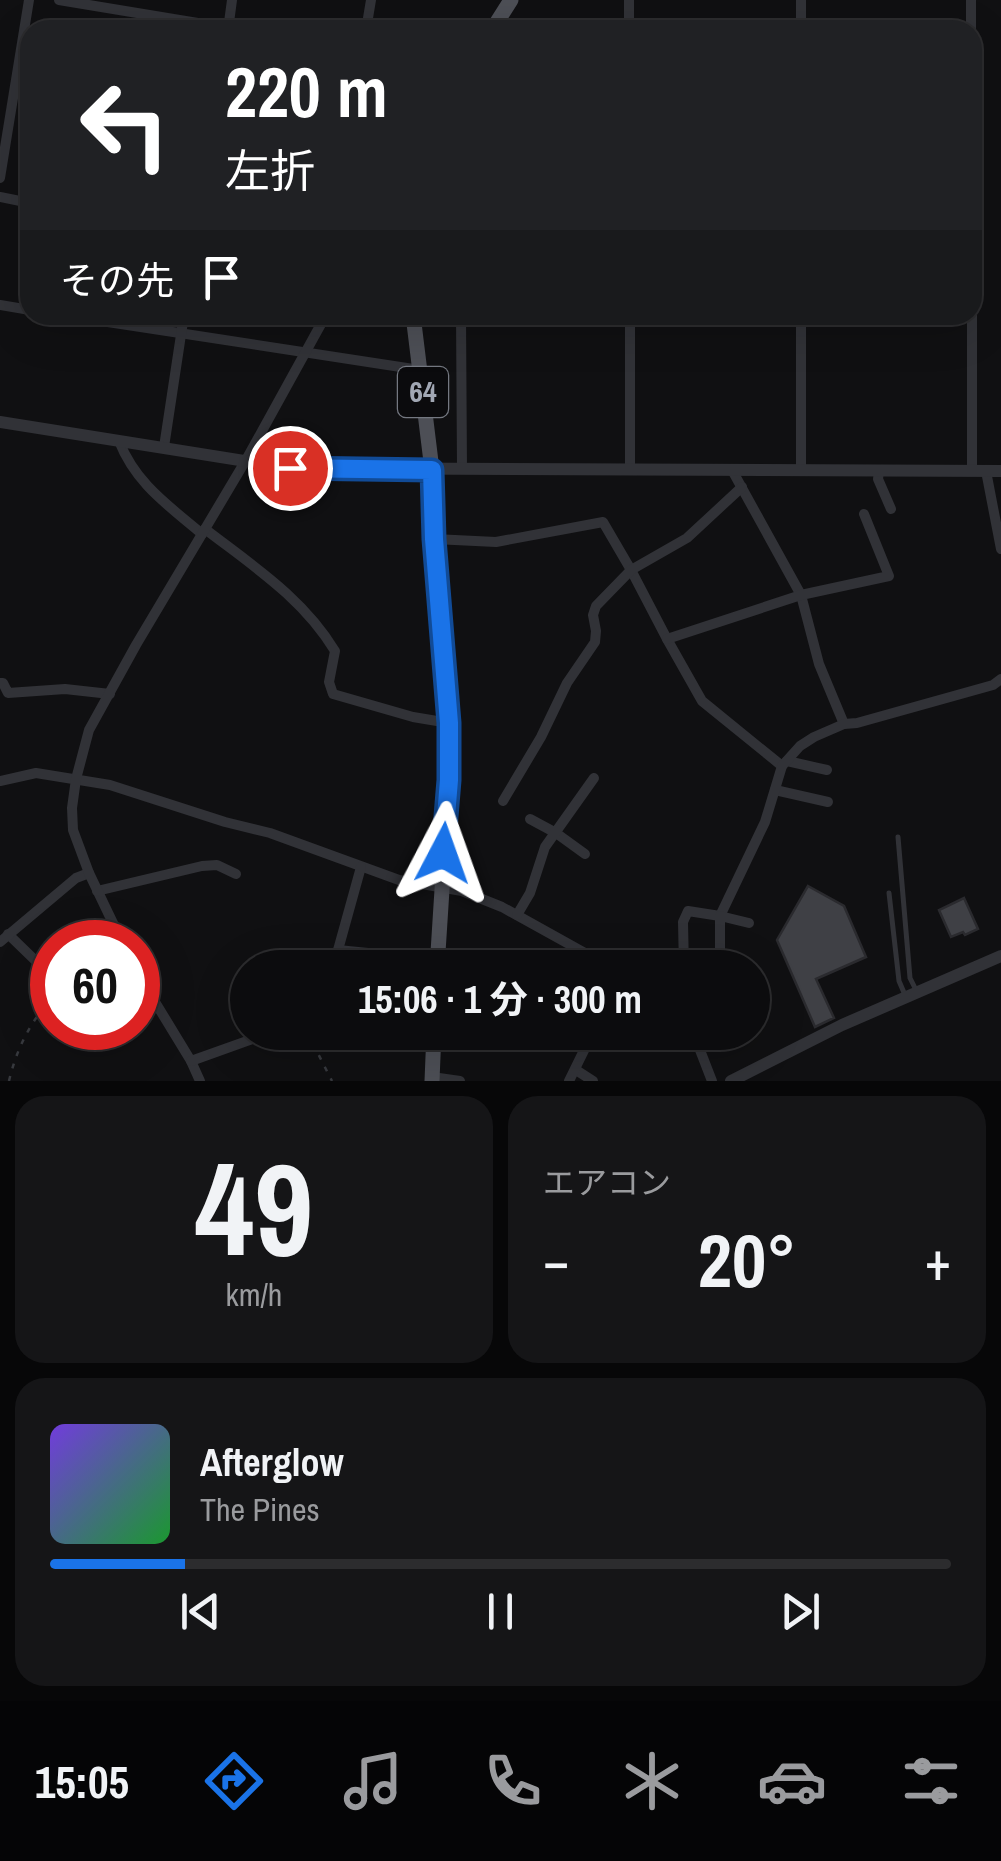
<!DOCTYPE html>
<html lang="ja">
<head>
<meta charset="utf-8">
<style>
  body { margin:0; font-family:"Archivo Narrow","Noto Sans JP",sans-serif; background:#151517; color:#f1f3f6; height:100vh; display:flex; flex-direction:column; font-size:38px; white-space:nowrap }
  * { box-sizing:border-box; margin:0 }
  p { font-size:32px; color:#9a9b9e }
  .icon { flex:none; width:55px; height:55px; fill:none; stroke:currentColor; stroke-width:2; stroke-linecap:round; stroke-linejoin:round }
  .map { position:relative; height:1081px; overflow:hidden }
  .details { display:flex; flex-direction:column; gap:15px; padding:15px; background:#070708; flex:1 }
  .details>* { flex:none }
  .top-card { position:absolute; left:20px; top:20px; width:962px; height:305px; border-radius:30px; box-shadow:0 10px 40px #0002,0 0 0 2px #2c2c2e; background:#202124; color:#fff; overflow:hidden }
  .speed { position:absolute; left:30px; top:920px; display:flex; gap:20px; font-size:50px; font-weight:700; text-align:center }
  .speed>* { display:grid; place-content:center; width:130px; height:130px; border-radius:50%; background:#0c0c0e; box-shadow:0 10px 40px #0002,0 0 0 2px #2c2c2e; line-height:1 }
  .speed .limit { border:15px solid #d22; background:#fff; color:#111 }
  .pin { position:absolute; display:grid; place-items:center; width:85px; height:85px; color:#fff; margin:-42px; border:5px solid #fff; border-radius:50%; box-shadow:0 2px 10px #0007 }
  .me { position:absolute; width:110px; margin:-55px; rotate:4deg; stroke-linejoin:round; filter:drop-shadow(0 0 8px #0008) }
  .turn { display:flex; align-items:center; gap:35px; height:210px; padding:0 40px; font-size:45px }
  .turn .icon { width:130px; height:130px; stroke-width:2.5 }
  .turn b { display:block; font-size:70px; line-height:85px }
  .then { display:flex; align-items:center; height:95px; padding:0 40px; background:#0003; gap:20px; font-size:38px }
  .big { font-size:75px; font-weight:700; line-height:1.1 }
  .details .card { flex:1; display:flex; flex-direction:column; justify-content:center; gap:15px; min-width:0; padding:0 35px; border-radius:30px; background:#151517 }
  .details .dial { align-items:center; gap:0 }
  .dial b { font-size:130px; line-height:1 }
  .song { display:flex; align-items:center; gap:30px }
  .cover { width:120px; height:120px; border-radius:15px; background:linear-gradient(135deg,hsl(260 70% 55%),hsl(130 70% 35%)) }
  .played { height:10px; border-radius:5px; background:linear-gradient(90deg,#1a73e8 15%,#2c2c2e 15%) }
  .keys { display:flex; justify-content:space-around; direction:ltr }
  .heat { display:flex; justify-content:space-between; align-items:center; font-size:55px; direction:ltr }
  .details .tiles { flex:1; display:grid; gap:15px; grid-template-columns:1fr 1fr }
  .card:last-child { grid-column:span 2 }
  .trip { position:absolute; left:230px; top:950px; width:540px; height:100px; border-radius:50px; background:#0c0c0e; box-shadow:0 10px 40px #0002,0 0 0 2px #2c2c2e; font-weight:700; line-height:100px; text-align:center }
  .menu { display:flex; height:160px; justify-content:space-around; align-items:center; background:#050506; color:#9a9b9e }
  .menu .icon { width:70px; height:70px }
  .menu .current { color:#1a73e8 }
  .menu b { font-size:45px; color:#f1f3f6 }
  .map>svg:first-child { display:block }
</style>
</head>
<body>
<div class="map">
<svg width="1001" height="1081" viewBox="0 0 1001 1081">
  <rect width="100%" height="100%" fill="#101012"/>
  <g fill="#3f4045" stroke="#2a2a2e" stroke-width="2.5">
    <path d="M808,886L844,906L866,957L816,979L834,1018L815,1027L777,940Z"/>
    <path d="M964,898L978,929L965,935L963,932L951,937L939,910Z"/>
  </g>
  <g fill="none" stroke-linecap="round" stroke-linejoin="round">
    <g stroke="#37393e" stroke-width="2.5" stroke-dasharray="5 8" stroke-linecap="butt">
      <path d="M307,1032L332,1081"/>
      <path d="M9,1081C16,1051 28,1027 47,1003"/>
    </g>
    <g stroke="#313237" stroke-width="5">
      <path d="M898,837L910,978L916,990"/>
      <path d="M889,893L899,981L905,995"/>
    </g>
    <g stroke="#313237" stroke-width="10">
      <path d="M59,0L240,30"/>
      <path d="M629,0V30"/>
      <path d="M801,0V30"/>
      <path d="M971,0V30"/>
      <path d="M228,30L232,0"/>
      <path d="M366,30L371,0"/>
      <path d="M0,178L29,0"/>
      <path d="M0,197L30,203"/>
      <path d="M0,305L30,310"/>
      <path d="M62,315L420,370"/>
      <path d="M461,315L462,469"/>
      <path d="M630,315V470"/>
      <path d="M801,315V471"/>
      <path d="M972,315V471"/>
      <path d="M119,441C136,484 168,505 202,534"/>
      <path d="M164,447L184,315"/>
      <path d="M732,470L801,595L819,664L844,724"/>
      <path d="M879,471L878,479L891,509"/>
      <path d="M986,471L1001,549"/>
      <path d="M205,529C253,566 303,598 335,651L329,682L333,694L413,717L449,723"/>
      <path d="M434,539L496,542L603,522L631,570L667,639L702,701L782,766"/>
      <path d="M667,639L801,595L889,576L864,514"/>
      <path d="M0,683H3L8,693L65,689L110,694"/>
      <path d="M787,761L827,770"/>
      <path d="M0,781L36,773L110,785L225,822L270,833L399,880L462,891L502,907L612,968"/>
      <path d="M775,790L828,802"/>
      <path d="M503,801L541,737L567,683L595,642L596,631L593,615L596,606L631,570L687,538L742,487"/>
      <path d="M530,819L556,833L585,854"/>
      <path d="M97,891L202,866L217,865L236,874"/>
      <path d="M517,915L530,893L545,847L594,778"/>
      <path d="M8,934L42,967L52,993"/>
      <path d="M0,942L76,878L89,873"/>
      <path d="M122,942L89,873L73,830L72,808L76,779L89,730L136,645L246,460L326,315"/>
      <path d="M338,950L438,960"/>
      <path d="M333,968L361,867"/>
      <path d="M684,968L683,922L688,911L720,916L765,822L782,766L800,746L814,737L844,724L857,723L993,685L1001,679"/>
      <path d="M720,968V916L749,923"/>
      <path d="M138,974L191,1061L200,1081"/>
      <path d="M138,1012L156,1006"/>
      <path d="M345,1032L348,1041"/>
      <path d="M693,1032L712,1081"/>
      <path d="M191,1061L272,1032"/>
      <path d="M576,1070L593,1081"/>
      <path d="M432,1077L460,1081"/>
      <path d="M569,1081L593,1032"/>
    </g>
    <g stroke="#313237" stroke-width="12">
      <path d="M0,422L289,468L1001,471"/>
      <path d="M731,1081L842,1025L1001,956"/>
    </g>
    <g stroke="#4d4f56" stroke-width="15">
      <path d="M492,30L511,0"/>
      <path d="M413,315L432,470L441,648L449,723V780L437,968"/>
      <path d="M432,1081L434,1032"/>
    </g>
  </g>
  <g fill="none" stroke-linecap="round" stroke-linejoin="round">
    <g stroke="#114b97" stroke-width="25">
      <path id="route" d="M290,468L432,470L434,539L449,723V780L443,853"/>
    </g>
    <use href="#route" stroke="#1a73e8" stroke-width="18"/>
  </g>
  <g text-anchor="middle" stroke-width="10" stroke-linejoin="round" paint-order="stroke">
    <rect fill="#0b0b0d" stroke="#747881" stroke-width="2.5" x="398" y="367" width="50" height="50" rx="8"/>
    <g font-size="30" font-weight="bold" fill="#a1a7b3">
      <text x="423" y="402">64</text>
    </g>
  </g>
</svg>
<div class="speed"><div class="limit">60</div></div>
<div class="pin" style="left:290px;top:468px;background:#d93025"><svg class="icon" aria-label="arrive" viewBox="0 0 24 24"><path d="M6 21V4h12l-3 4 3 4H6"/></svg></div>
<svg class="me" style="left:443px;top:853px" viewBox="-20 -20 40 40"><path d="M0-17L14 15 0 8-14 15z" fill="#1a73e8" stroke="#fff" stroke-width="4"/></svg>
<div class="trip">15:06 · 1 分 · 300 m</div>
<div class="top-card">
<div class="turn"><svg class="icon" aria-label="left" viewBox="0 0 24 24"><path d="M17 20v-9H6M10 6l-5 5 5 5"/></svg><div><b>220 m</b>左折</div></div>
<div class="then">その先<svg class="icon" aria-label="arrive" viewBox="0 0 24 24"><path d="M6 21V4h12l-3 4 3 4H6"/></svg></div>
</div>
</div>
<section class="details">
<div class="tiles">
<div class="card dial"><b>49</b><p>km/h</p></div>
<div class="card"><p>エアコン</p>
<div class="heat"><a>−</a><b class="big">20°</b><a>+</a></div>
</div>
<div class="card">
<div class="song"><i class="cover"></i><div><b>Afterglow</b><p>The Pines</p></div></div>
<div class="played"></div>
<div class="keys"><svg class="icon" aria-label="previous" viewBox="0 0 24 24"><path d="M18 5L8 12l10 7zM5 5v14"/></svg><svg class="icon" aria-label="pause" viewBox="0 0 24 24"><path d="M8 5v14M16 5v14"/></svg><svg class="icon" aria-label="next" viewBox="0 0 24 24"><path d="M6 5l10 7-10 7zM19 5v14"/></svg></div>
</div>
</div>
</section>
<nav class="menu">
<b>15:05</b>
<svg class="icon current" aria-label="directions" viewBox="0 0 24 24"><path d="M12 3l9 9-9 9-9-9zM9 14v-3h6M13 9l2 2-2 2"/></svg>
<svg class="icon" aria-label="music" viewBox="0 0 24 24"><path d="M9 18V5l10-2v13"/><circle cx="6" cy="18" r="3"/><circle cx="16" cy="16" r="3"/></svg>
<svg class="icon" aria-label="phone" viewBox="0 0 24 24"><path d="M5 4h4l2 5-3 2q2 4 5 5l2-3 5 2v4C11 20 4 13 5 4z"/></svg>
<svg class="icon" aria-label="climate" viewBox="0 0 24 24"><path d="M12 3v18M4 7l16 10M4 17L20 7"/></svg>
<svg class="icon" aria-label="car" viewBox="0 0 24 24"><path d="M5 17H2v-5l4-1 3-4h7l3 4 3 1v5h-3M9 17h6M6 11h13"/><circle cx="7" cy="17" r="2"/><circle cx="17" cy="17" r="2"/></svg>
<svg class="icon" aria-label="filters" viewBox="0 0 24 24"><path d="M4 7h16M4 17h16"/><circle cx="9" cy="7" r="2"/><circle cx="15" cy="17" r="2"/></svg>
</nav>
</body>
</html>
